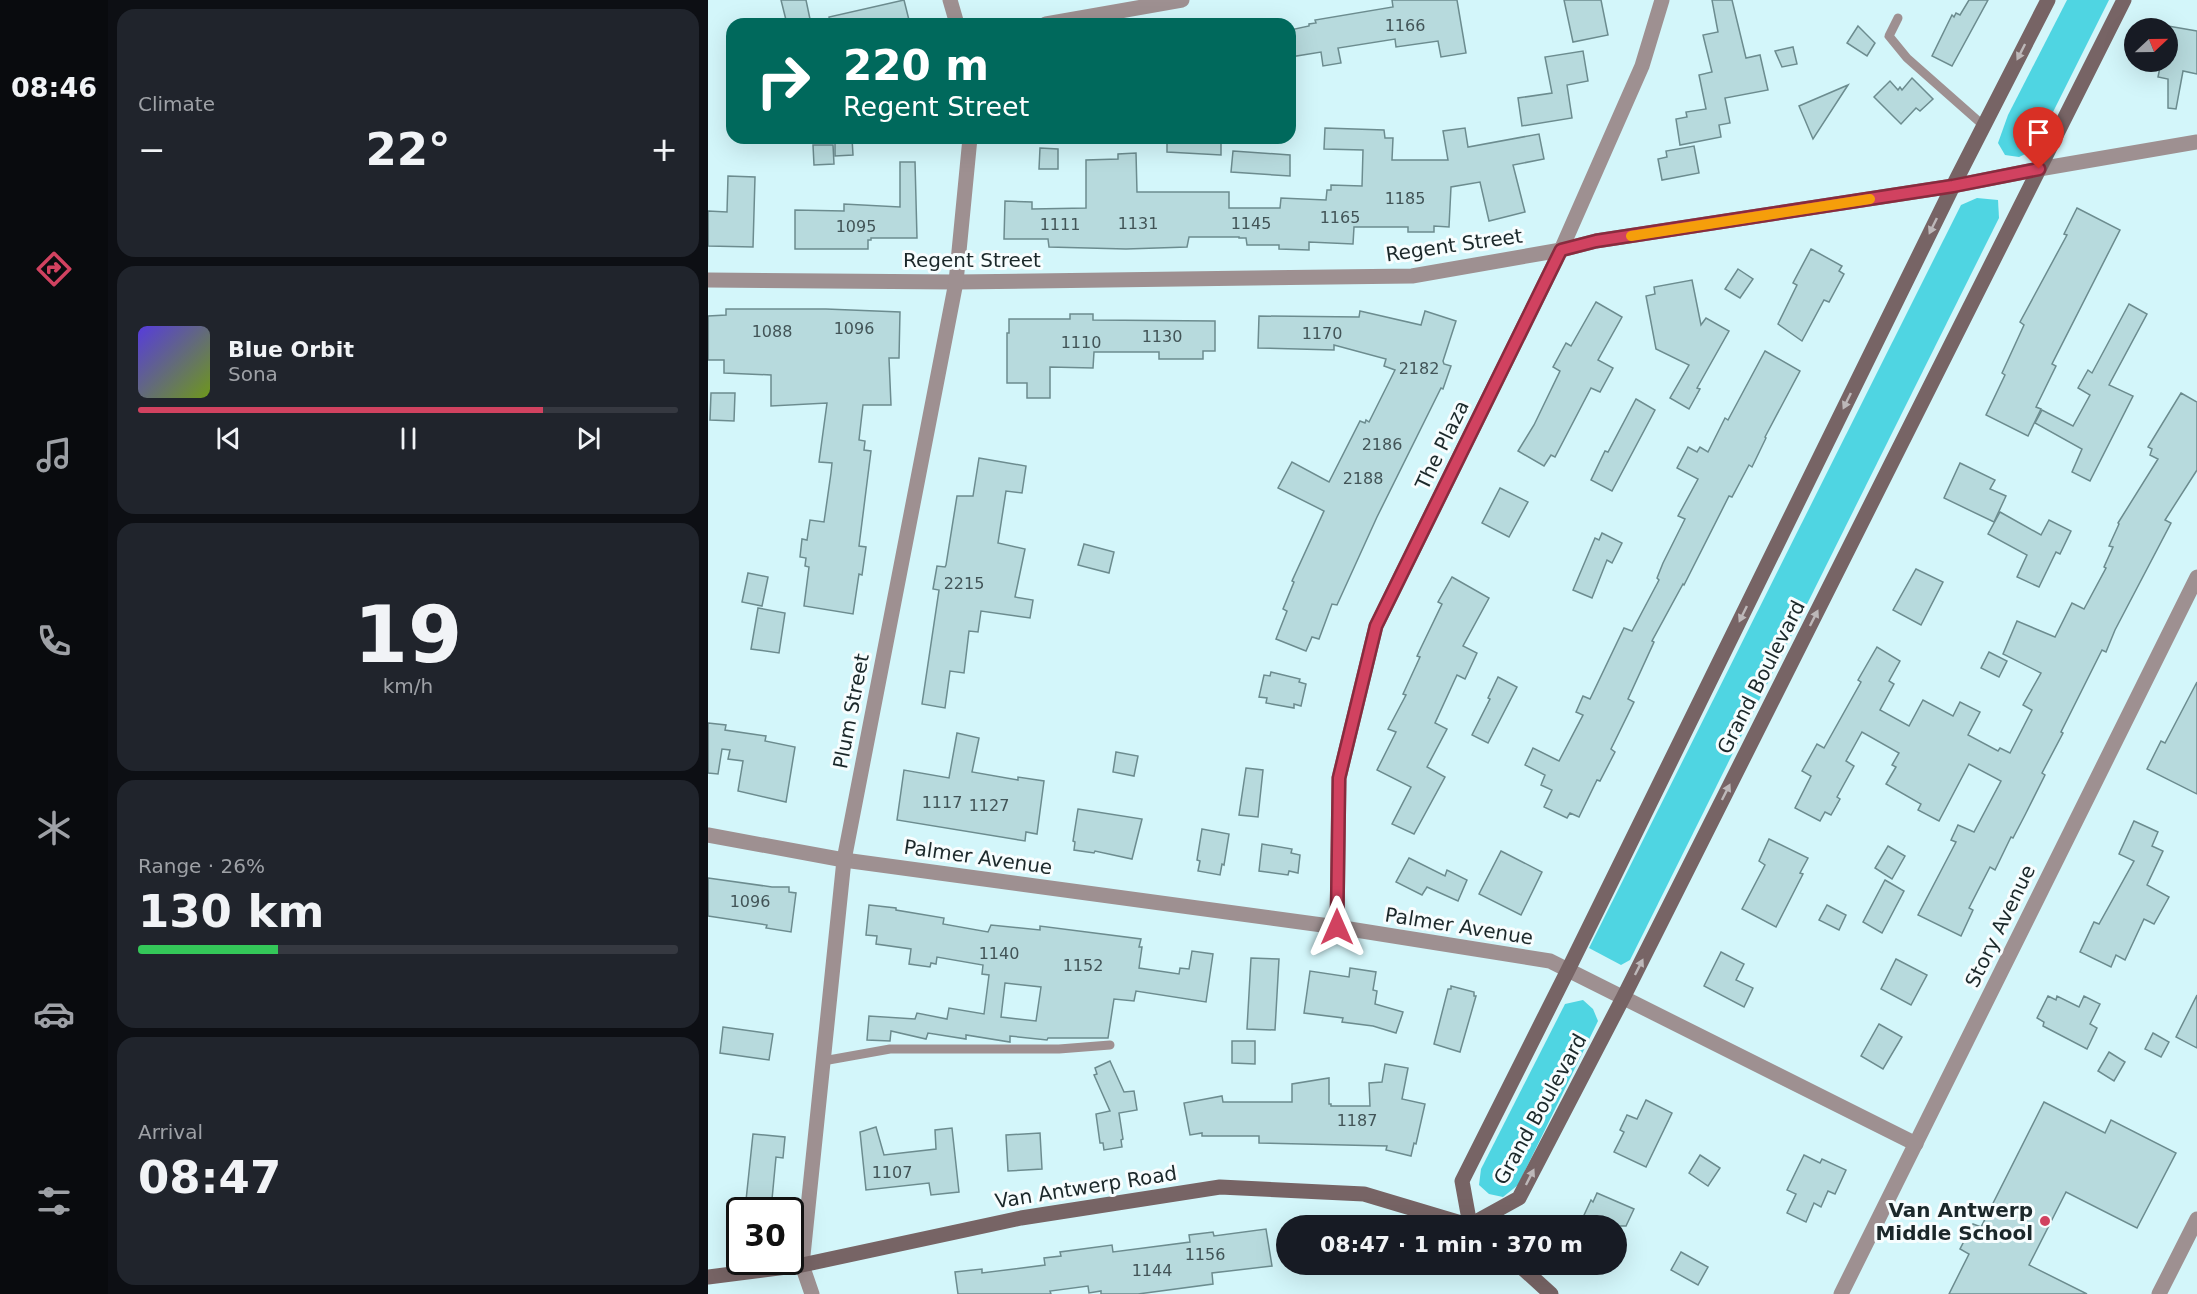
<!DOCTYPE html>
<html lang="en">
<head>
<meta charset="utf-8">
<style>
  body { margin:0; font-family:"DejaVu Sans",sans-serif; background:#20242c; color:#f1f3f6; height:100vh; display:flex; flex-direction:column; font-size:22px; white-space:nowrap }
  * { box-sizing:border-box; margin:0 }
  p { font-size:20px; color:#9ea1a6 }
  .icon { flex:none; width:33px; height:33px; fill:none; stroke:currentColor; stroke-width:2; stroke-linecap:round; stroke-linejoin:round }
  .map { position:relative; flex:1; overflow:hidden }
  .details { display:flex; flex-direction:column; gap:9px; padding:9px; background:#0d0f14; width:600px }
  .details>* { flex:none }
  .guide { position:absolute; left:18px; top:18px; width:570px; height:126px; border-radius:18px; box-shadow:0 6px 24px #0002; background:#00695c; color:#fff; overflow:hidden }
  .needle { width:39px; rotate:68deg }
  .fabs { position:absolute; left:1416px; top:18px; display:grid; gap:12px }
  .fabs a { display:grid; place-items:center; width:54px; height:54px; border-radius:50%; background:#171b24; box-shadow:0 6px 24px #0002; font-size:30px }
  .speed { position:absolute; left:18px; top:1197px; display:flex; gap:12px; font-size:30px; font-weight:700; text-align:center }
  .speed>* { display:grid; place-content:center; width:78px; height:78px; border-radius:50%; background:#171b24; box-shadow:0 6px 24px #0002; line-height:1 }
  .speed .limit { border:3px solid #111; border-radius:9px; background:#fff; color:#111 }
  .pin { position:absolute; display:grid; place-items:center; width:51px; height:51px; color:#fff; margin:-62px -26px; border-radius:50% 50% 50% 0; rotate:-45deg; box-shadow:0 0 6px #0007 }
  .pin .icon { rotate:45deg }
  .me { position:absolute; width:66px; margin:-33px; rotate:0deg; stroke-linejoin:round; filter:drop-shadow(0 0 4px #0008) }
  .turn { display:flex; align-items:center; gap:21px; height:126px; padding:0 18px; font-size:27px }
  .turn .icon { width:78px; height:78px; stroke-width:2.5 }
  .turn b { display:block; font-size:42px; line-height:51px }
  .big { font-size:45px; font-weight:700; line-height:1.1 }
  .details .tile { flex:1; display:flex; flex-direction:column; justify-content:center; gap:9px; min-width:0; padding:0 21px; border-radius:18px; background:#20242c }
  .details .dial { align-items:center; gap:0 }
  .dial b { font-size:78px; line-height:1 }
  .song { display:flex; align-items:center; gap:18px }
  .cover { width:72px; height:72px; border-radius:9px; background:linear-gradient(135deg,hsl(250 70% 55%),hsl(80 70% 35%)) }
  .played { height:6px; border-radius:3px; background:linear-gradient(90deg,#d14260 75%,#363941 75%) }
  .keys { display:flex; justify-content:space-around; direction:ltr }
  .heat { display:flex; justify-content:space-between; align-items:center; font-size:33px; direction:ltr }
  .charge { height:9px; border-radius:4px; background:linear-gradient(90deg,#34c759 26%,#363941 0) }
  .trip { position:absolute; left:568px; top:1215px; width:351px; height:60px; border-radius:30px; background:#171b24; box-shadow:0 6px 24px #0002; font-weight:700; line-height:60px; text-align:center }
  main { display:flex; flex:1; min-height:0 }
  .menu { display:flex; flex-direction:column; width:108px; justify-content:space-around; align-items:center; background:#090b0e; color:#9ea1a6 }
  .menu .icon { width:42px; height:42px }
  .menu .active { color:#d14260 }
  .menu b { font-size:27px; color:#f1f3f6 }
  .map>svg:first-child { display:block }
</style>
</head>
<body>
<main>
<nav class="menu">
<b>08:46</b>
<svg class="icon active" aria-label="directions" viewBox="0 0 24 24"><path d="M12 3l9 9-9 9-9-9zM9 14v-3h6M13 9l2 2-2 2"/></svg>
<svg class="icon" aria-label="music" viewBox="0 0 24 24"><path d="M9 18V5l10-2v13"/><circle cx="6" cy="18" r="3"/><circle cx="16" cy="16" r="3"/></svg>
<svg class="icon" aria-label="phone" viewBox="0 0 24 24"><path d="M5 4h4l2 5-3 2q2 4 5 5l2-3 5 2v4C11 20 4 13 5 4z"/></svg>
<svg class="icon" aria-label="climate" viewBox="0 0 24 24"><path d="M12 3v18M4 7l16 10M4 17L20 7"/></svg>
<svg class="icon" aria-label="car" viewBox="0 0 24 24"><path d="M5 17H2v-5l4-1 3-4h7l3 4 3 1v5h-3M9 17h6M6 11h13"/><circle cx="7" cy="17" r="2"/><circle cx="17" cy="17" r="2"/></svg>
<svg class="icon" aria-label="filters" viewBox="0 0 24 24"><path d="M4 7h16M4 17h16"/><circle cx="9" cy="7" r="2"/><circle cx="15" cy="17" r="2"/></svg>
</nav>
<section class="details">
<div class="tile"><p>Climate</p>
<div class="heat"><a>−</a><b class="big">22°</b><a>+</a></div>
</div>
<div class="tile">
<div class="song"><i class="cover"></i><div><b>Blue Orbit</b><p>Sona</p></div></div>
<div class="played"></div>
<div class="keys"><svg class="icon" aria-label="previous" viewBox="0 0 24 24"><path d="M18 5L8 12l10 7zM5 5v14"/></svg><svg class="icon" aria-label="pause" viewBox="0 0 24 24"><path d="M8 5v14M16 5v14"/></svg><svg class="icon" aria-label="next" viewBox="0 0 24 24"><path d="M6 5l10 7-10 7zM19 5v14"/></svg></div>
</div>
<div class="tile dial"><b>19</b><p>km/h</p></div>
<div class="tile"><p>Range · 26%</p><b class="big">130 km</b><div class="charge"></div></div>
<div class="tile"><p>Arrival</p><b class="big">08:47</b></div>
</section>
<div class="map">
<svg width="1489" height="1294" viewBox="0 0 1489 1294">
  <rect width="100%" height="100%" fill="#d3f6fa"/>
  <g fill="#4fd5e2">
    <path d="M1359,0H1401L1326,150L1311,157L1297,155L1290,143L1300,115Z"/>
    <path d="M1269,198L1290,200L1291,218L922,960L913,965L881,948L1253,205Z"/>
    <path d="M875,1000L885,1009L890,1021L810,1185L795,1197L781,1194L771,1185L773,1169L857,1004Z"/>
  </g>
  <g fill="#b7dadd" stroke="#6c8c8f" stroke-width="1.5" fill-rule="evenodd">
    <path d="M73,0H98L102,19L79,24Z"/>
    <path d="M196,0L202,24H122L121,17Z"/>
    <path d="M684,0H749L758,53L733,57L730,41L688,47L687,39L630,48L633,63L615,66L613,52L582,57V30L601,26V24L608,23L607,20L685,7Z"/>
    <path d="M856,0H893L900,35L865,42Z"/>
    <path d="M1004,0H1024L1038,58L1052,55L1060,90L1017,98L1022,123L1011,125L1013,137L972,145L968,119L979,117L978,112L998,109L991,75L1004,72L995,35L1010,32Z"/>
    <path d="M1261,0H1280L1244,66L1224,56L1244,15L1246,17L1248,13L1252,15Z"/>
    <path d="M1150,26L1167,43L1159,56L1139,43Z"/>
    <path d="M1460,26L1489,31V74L1475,71L1468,109L1460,108V79L1450,77L1453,62H1460Z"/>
    <path d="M1085,47L1089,64L1074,67L1067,51Z"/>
    <path d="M875,51L880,81L859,85L864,118L814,126L810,98L844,93L837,57Z"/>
    <path d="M1204,78L1225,99L1212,111L1208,108L1193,124L1166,97L1182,81L1190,90L1192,87L1194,90Z"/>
    <path d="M1140,85L1105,139L1091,106Z"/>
    <path d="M617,128L676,130L677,138H685L684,160H740L735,131L757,128L760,147L831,134L836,159L805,165L817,212L781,221L772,182L743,187L741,227L726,226V232H700V227H646L645,244L601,242V250L571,249V245H539L538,238H531V237H481L479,247L418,249L341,247L340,239H296L297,201L324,202V209L378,208V160L410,159V154L428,153L429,192H521V208H572L573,198L618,200L619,190H623V185L654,186L655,150L616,149Z"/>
    <path d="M127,138H144L145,155L127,156Z"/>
    <path d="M459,138H513V155L459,152Z"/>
    <path d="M105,145H125L126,164L106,165Z"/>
    <path d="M986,146L991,173L954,180L950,159L959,157L958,151Z"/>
    <path d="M332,148L350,149V169H331Z"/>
    <path d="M525,151L582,155V176L523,172Z"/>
    <path d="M192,162H207L209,238H163V240H160V249H87V210L136,211V204L192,207Z"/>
    <path d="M20,176L47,177L45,247L0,246V211L19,212Z"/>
    <path d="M1369,208L1412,230L1344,364L1348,366L1328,407L1333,409L1320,436L1278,415L1297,375L1294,373L1316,325L1312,322L1359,235L1356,234Z"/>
    <path d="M1103,249L1134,266L1131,271L1136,274L1121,302L1116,300L1094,341L1070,324L1089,285L1085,283Z"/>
    <path d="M1030,269L1045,279L1032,298L1017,289Z"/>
    <path d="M984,280L993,325L998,318L1021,331L989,388L992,389L981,409L962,398L981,365L948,349L938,296L947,294L946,287Z"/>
    <path d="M888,302L914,317L890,360L905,368L892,392L883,388L847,457L843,455L836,466L810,451L826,425L852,371L845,367L858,343L863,346Z"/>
    <path d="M1421,304L1439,314L1401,385L1425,396L1382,481L1364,472L1374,449L1327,423L1334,410L1365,426L1382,395L1370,388L1380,370L1384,373Z"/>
    <path d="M18,309H118L192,312L191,358H181L183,405H155L151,440L157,441L156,450L163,451L151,546L158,547L154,575L151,574L145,614L96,606L101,567L97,566L98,558L92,557L94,539L99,540L102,520L116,522L123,473L124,463L111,462L119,403L63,406V375L16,373V360H0V316L18,315Z"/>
    <path d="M652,311L713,325L717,311L748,321L735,361L736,364L743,366L735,389L733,388L669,517L629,605L624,604L611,639L604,637L598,651L568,639L579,611L575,609L586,582L584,581L616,511L570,488L584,462L621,482L652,421L657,423L658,420L661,422L687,370L676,366L678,359L626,345V350L550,348L551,316L651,317Z"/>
    <path d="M362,314H385V320L507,321V351H495V359H451V352H386L385,368L342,367V398H319V383H299V333H301V319H362Z"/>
    <path d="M1057,351L1092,371L1057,437L1058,438L1044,467L1041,465L1024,497L1021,496L976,585L975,584L944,641L946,642L920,699L926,702L903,749L907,752L892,781L889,780L871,817L862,813L859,818L836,807L844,790L833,785L837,775L817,765L825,748L851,761L875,715L868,712L875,696L882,699L916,628L924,631L951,580L949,578L955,563L977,519L970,516L990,479L969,468L980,447L989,452L992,447L1000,452L1017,418L1020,420Z"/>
    <path d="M3,393H27L26,421L2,420Z"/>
    <path d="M1473,393L1489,402V470L1457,520L1463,523L1407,630L1398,652L1394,650L1353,732L1355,733L1334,773L1337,775L1317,815L1305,838L1303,837L1287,870L1282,867L1261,908L1265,910L1253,936L1210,915L1248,842L1243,840L1250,825L1266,832L1293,781L1261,764L1231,821L1210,810L1213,804L1178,784L1188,767L1184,765L1191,753L1154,732L1138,761L1146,766L1129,797L1132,799L1123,815L1117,812L1112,821L1087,808L1103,776L1094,771L1109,744L1116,748L1153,682L1150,680L1169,647L1192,661L1181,681L1186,684L1172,710L1201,726L1215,700L1245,716L1252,702L1272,712L1260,735L1290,751L1292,748L1302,753L1324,710L1315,705L1333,673L1295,654L1309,621L1347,637L1364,603L1376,609L1398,568L1396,567L1405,547L1401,546L1411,524L1410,523L1450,459L1442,455L1444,449L1440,447Z"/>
    <path d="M928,399L947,410L904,491L883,480L897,451L900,452Z"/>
    <path d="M271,458L318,466L314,493L298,491L290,543L317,549L307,597L325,600L322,618L273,611L270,632L261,631L256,673L242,671L237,708L214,704L231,590L225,589L229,566L237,567L238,565L249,496H265Z"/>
    <path d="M1252,463L1287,480L1282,489L1298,496L1286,522L1236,498Z"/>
    <path d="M792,488L820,502L801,537L774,523Z"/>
    <path d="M1292,512L1333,535L1341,520L1363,531L1352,554L1348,552L1331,587L1309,577L1319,555L1280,534Z"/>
    <path d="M894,533L914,543L904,563L899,560L884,598L865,590L887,538L891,540Z"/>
    <path d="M376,544L406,552L401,573L370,565Z"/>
    <path d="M1208,569L1235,582L1213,625L1185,610Z"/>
    <path d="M40,573L60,577L54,606L34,602Z"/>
    <path d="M744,577L781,598L755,646L769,653L757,679L749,675L727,723L739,729L719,767L737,777L706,834L684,824L703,787L669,770L688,732L680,729L698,695L695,694L712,657L709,656L734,604L730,602Z"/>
    <path d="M50,608L77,613L71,653L43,649Z"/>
    <path d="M1281,652L1299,661L1291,677L1273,668Z"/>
    <path d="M563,672L592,679L591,682L598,684L593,706L586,704V708L558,703L559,698L551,697L556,675L562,676Z"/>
    <path d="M790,677L809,687L780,743L764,735L782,699L780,698Z"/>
    <path d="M1489,682V794L1439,769L1453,741L1457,743Z"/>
    <path d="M0,723L18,725L17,730L58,736L57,741L87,747L78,802L30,791L35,761L20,759L22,750L14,749L10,774L0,773Z"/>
    <path d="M249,733L271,738L264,772L310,780V777L336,781L329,834L318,832L317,841L189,820L196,770L241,778Z"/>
    <path d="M408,752L430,756L426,776L405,772Z"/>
    <path d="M538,768L555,770L550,817L531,815Z"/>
    <path d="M370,809L434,819L424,859L387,851L386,853L366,850L367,842L365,841Z"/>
    <path d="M1426,821L1450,832L1444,846L1455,851L1439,885L1461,897L1446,924L1436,919L1417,960L1408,955L1403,967L1372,952L1386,922L1391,924L1426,861L1411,854Z"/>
    <path d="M494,829L521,834L516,865L514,864L512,875L490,871L492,861L489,860Z"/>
    <path d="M1061,839L1100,858L1092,873L1095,874L1068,927L1034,909L1057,865L1051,861Z"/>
    <path d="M554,844L584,849L583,853L592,855L590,873L581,871L580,875L551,871Z"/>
    <path d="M1180,846L1197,856L1184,879L1167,868Z"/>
    <path d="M793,851L834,872L813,915L771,894Z"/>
    <path d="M701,858L737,876L739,870L759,880L750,901L719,887L714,895L688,882Z"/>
    <path d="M0,878L64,887H81V892L88,893L83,932L58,928L59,925L0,916Z"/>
    <path d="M1177,880L1196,891L1174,933L1155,922Z"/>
    <path d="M161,905L188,908V910L236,918L235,924L280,932L283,925L332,930V926L433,939L431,947H434L431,968L471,974L472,968L481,969L484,951L505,954L498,1002L428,991L426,1001L406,999L400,1038H340L339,1040L302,1036V1042L258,1035V1039L220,1033L218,1039L183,1031L182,1041L159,1040L161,1016L207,1019L209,1013L239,1019L241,1008L276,1014L281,975L274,974L275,965L229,957L228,964L223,963L222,967L201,964L203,949L168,944L169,936L158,935ZM297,983L333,987L328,1021L293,1017Z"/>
    <path d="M1119,905L1138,915L1131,930L1111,920Z"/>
    <path d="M1013,952L1036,964L1028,980L1045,988L1036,1007L996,986Z"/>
    <path d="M543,958L571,959L567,1030L539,1029Z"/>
    <path d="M1188,959L1219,975L1203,1005L1173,989Z"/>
    <path d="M642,968L668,972L665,990L669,991L667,1004L695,1012L688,1033L665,1026L634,1022L635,1018L596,1013L602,971L641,977Z"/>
    <path d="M743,986L766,992V996H768L752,1052L726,1044L740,989H743Z"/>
    <path d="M1489,995V1048L1468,1037Z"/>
    <path d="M1340,996L1348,1000L1349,996L1371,1007L1376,996L1392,1004L1382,1024L1389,1028L1379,1049L1335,1026L1336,1022L1329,1018Z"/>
    <path d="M1171,1024L1194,1037L1175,1069L1153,1056Z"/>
    <path d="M15,1027L65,1034L61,1060L12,1053Z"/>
    <path d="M1445,1033L1461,1042L1453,1057L1437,1049Z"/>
    <path d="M524,1041H547V1064L524,1063Z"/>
    <path d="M1401,1052L1417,1062L1406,1081L1390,1071Z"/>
    <path d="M402,1061L416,1092L426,1091L429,1110L411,1113L415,1139L413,1140L414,1147L396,1150L395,1143H392L388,1114L402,1111L386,1075L389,1074L387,1068Z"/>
    <path d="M677,1064L700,1068L694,1099L717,1104L708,1144L706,1143L703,1156L678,1150L679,1146L551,1143V1136H494V1133L482,1135L476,1103L514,1096L515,1102H584V1084L621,1078V1104H623V1106H662L661,1083L674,1082Z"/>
    <path d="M938,1100L964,1113L938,1167L906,1152L916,1132L912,1130L919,1115L929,1119Z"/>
    <path d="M1336,1102L1397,1133L1403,1120L1468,1153L1429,1228L1358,1192L1321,1265L1379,1294H1241L1261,1254L1252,1249L1265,1224L1273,1227Z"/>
    <path d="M168,1127L176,1155L228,1149L227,1130L244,1128L251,1192L223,1195L221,1183L158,1190L152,1132Z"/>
    <path d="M332,1133L334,1169L300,1171L298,1135Z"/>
    <path d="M45,1134L77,1137L75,1158L68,1157L63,1210H37Z"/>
    <path d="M992,1155L1012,1168L1000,1186L981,1173Z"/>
    <path d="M1096,1155L1112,1163L1114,1159L1138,1170L1127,1194L1120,1191L1113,1207L1106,1203L1098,1222L1079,1213L1088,1194L1079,1190Z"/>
    <path d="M889,1193L926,1209L918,1226H871L883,1200L885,1202Z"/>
    <path d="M558,1229L564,1266L504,1273L505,1284L430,1294H393V1291L381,1293L380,1286L342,1291L343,1294H250L247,1272L274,1269V1273L337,1265L336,1258L353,1256L352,1252L404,1245L405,1252L482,1242L481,1235L505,1232L506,1236Z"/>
    <path d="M973,1252L1000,1267L990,1285L963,1270Z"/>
  </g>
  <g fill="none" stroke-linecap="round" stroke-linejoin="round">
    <g stroke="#9e9091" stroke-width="9">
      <path d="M1190,18L1181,36L1199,58L1276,126"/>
      <path d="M115,1061L182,1049H351L402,1045"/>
    </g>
    <g stroke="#9e9091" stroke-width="15">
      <path d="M242,0L249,24"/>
      <path d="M338,24L474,0"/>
      <path d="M0,280L248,282L704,276L853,250L888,241L1245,186L1331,169L1489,142"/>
      <path d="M0,835L136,860L629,927L842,961L1208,1144"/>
      <path d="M629,927L631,778L668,626L853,250L934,66L954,0"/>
      <path d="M104,1294L94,1265L136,860L248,282L262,138"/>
      <path d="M1133,1294L1489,577"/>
      <path d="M1451,1294L1489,1219"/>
    </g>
    <g stroke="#776465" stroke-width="15">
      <path d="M1340,0L1245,186L860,970L754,1181L762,1225L811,1198L915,998L1416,0"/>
      <path d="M810,1264L843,1294"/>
      <path d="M0,1277L94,1265L313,1218L512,1187L656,1194L763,1226"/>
    </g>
  </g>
  <defs><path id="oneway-solid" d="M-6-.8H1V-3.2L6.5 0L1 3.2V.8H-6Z" transform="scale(1.5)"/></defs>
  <g fill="#bdb8b9">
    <use href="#oneway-solid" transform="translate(1313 52) rotate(117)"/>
    <use href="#oneway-solid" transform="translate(1225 226) rotate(116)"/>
    <use href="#oneway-solid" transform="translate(1139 401) rotate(116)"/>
    <use href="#oneway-solid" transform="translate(1035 614) rotate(116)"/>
    <use href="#oneway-solid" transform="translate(1106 618) rotate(-63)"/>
    <use href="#oneway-solid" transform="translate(1018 792) rotate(-63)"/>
    <use href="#oneway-solid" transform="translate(931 967) rotate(-63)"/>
    <use href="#oneway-solid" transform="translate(822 1177) rotate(-63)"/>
  </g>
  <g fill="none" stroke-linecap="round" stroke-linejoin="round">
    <g stroke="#882b3e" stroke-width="15">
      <path id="route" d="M629,927L631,778L668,626L853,250L888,241L1245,186L1331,169"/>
    </g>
    <use href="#route" stroke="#d14260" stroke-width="10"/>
    <path stroke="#f59e0b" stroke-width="10" d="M923,236L1162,199"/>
  </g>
  <circle fill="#d14260" stroke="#f7fdfe" stroke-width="2" cx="1337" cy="1221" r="6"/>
  <g text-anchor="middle" stroke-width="6" stroke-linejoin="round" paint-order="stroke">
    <g font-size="16" fill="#425457">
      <text x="697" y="31">1166</text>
      <text x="697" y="204">1185</text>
      <text x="632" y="223">1165</text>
      <text x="430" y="229">1131</text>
      <text x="543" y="229">1145</text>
      <text x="352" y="230">1111</text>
      <text x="148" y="232">1095</text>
      <text x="146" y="334">1096</text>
      <text x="64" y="337">1088</text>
      <text x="614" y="339">1170</text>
      <text x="454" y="342">1130</text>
      <text x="373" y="348">1110</text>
      <text x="711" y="374">2182</text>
      <text x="674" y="450">2186</text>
      <text x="655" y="484">2188</text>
      <text x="256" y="589">2215</text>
      <text x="234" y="808">1117</text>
      <text x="281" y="811">1127</text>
      <text x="42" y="907">1096</text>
      <text x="291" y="959">1140</text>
      <text x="375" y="971">1152</text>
      <text x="649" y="1126">1187</text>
      <text x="184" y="1178">1107</text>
      <text x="497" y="1260">1156</text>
      <text x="444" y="1276">1144</text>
    </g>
    <g font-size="20" fill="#1b282a" stroke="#f7fdfe">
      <text transform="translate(746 245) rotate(-8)" y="7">Regent Street</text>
      <text x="264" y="267">Regent Street</text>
      <text transform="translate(734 445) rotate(-64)" y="7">The Plaza</text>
      <text transform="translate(1053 677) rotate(-63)" y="7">Grand Boulevard</text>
      <text transform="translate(143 711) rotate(-79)" y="7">Plum Street</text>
      <text transform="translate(270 857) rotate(8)" y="7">Palmer Avenue</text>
      <text transform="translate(751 926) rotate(9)" y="7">Palmer Avenue</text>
      <text transform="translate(1292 926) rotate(-64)" y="7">Story Avenue</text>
      <text transform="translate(832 1109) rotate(-61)" y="7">Grand Boulevard</text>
      <text transform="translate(378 1187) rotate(-9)" y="7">Van Antwerp Road</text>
    </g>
    <g font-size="20" font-weight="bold" fill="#1b282a" stroke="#f7fdfe" text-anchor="end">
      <text x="1325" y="1217">Van Antwerp<tspan x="1325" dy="23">Middle School</tspan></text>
    </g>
  </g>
</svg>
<div class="fabs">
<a><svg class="needle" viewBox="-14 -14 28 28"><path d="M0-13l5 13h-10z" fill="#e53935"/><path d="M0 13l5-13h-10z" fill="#9ea1a6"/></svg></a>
</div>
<div class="speed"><div class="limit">30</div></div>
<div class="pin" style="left:1331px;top:169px;background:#d93025"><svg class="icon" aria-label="arrive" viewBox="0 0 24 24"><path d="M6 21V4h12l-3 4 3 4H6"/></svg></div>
<svg class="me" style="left:629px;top:927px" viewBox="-20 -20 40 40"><path d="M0-17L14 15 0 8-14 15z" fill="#d14260" stroke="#fff" stroke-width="4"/></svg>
<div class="trip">08:47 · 1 min · 370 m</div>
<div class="guide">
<div class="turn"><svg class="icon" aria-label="right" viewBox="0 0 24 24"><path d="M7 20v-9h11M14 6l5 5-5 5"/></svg><div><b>220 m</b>Regent Street</div></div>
</div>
</div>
</main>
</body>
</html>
